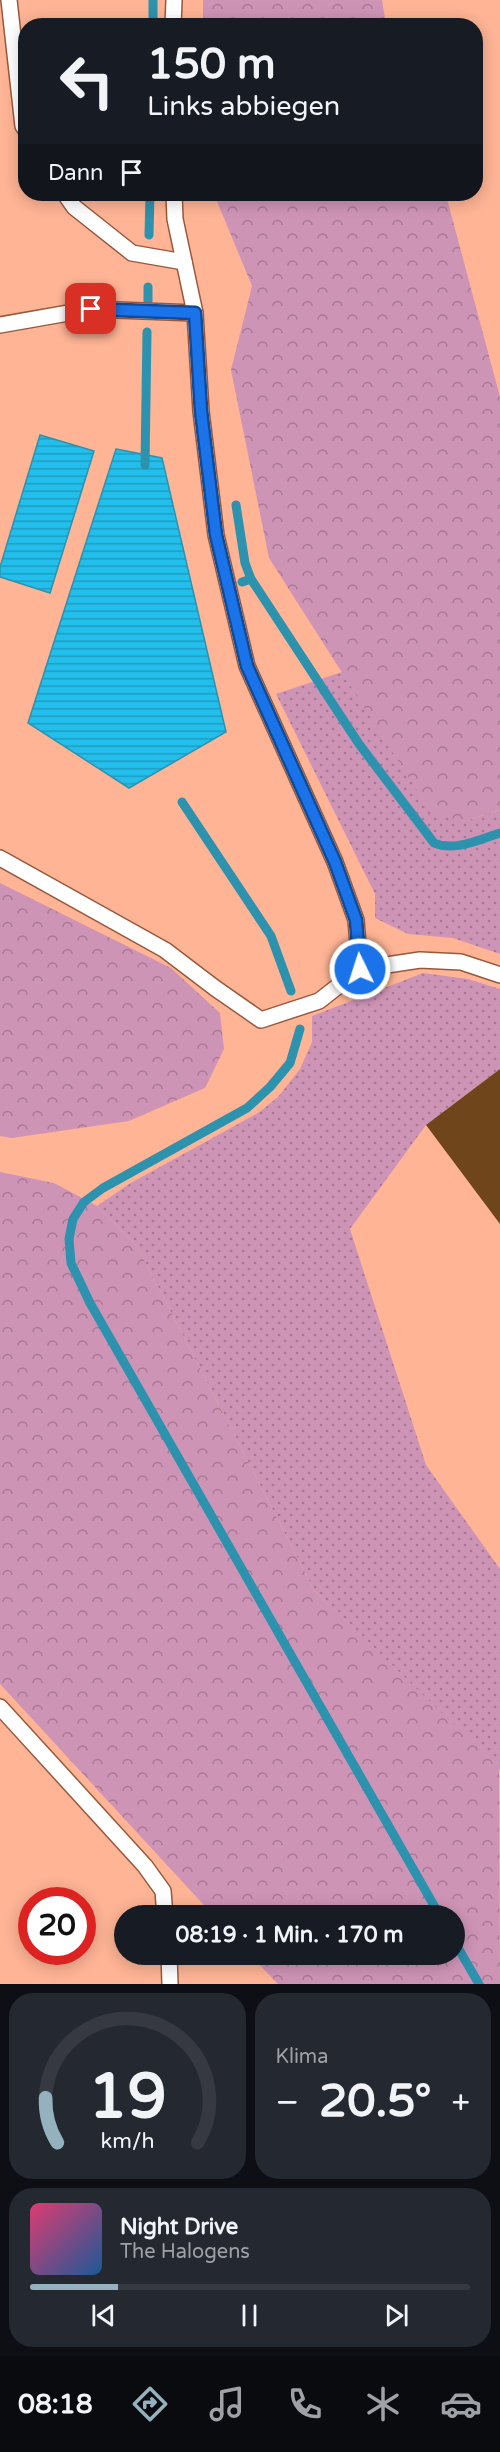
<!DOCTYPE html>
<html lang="de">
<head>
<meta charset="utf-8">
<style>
  body { margin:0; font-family:"Varela Round",sans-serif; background:#242831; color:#f1f3f6; height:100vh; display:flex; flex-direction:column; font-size:22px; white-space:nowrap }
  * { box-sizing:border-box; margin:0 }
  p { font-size:20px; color:#9ea1a6 }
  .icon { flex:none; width:33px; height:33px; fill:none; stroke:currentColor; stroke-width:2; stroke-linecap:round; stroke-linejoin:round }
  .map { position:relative; height:1984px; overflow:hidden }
  .panel { display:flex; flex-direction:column; gap:9px; padding:9px; background:#0d0f14; flex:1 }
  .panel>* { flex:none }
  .guide { position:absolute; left:18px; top:18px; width:465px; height:183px; border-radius:24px; box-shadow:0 3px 15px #0003; background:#171b24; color:#f1f3f6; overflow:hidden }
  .speed { position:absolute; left:18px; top:1887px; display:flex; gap:12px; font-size:30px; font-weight:700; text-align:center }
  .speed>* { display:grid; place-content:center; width:78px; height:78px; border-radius:50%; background:#171b24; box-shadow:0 3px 15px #0003; line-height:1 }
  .speed .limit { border:9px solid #d22; background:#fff; color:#111 }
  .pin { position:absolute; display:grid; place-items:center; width:51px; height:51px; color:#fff; margin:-26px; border-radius:12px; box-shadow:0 3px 9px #0006 }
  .me { position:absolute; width:66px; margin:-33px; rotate:356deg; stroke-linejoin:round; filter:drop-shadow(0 0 4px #0008) }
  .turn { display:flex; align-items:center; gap:21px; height:126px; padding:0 30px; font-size:27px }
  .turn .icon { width:78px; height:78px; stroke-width:2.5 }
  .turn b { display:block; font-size:42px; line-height:51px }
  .then { display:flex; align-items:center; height:57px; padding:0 30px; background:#0003; gap:12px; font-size:22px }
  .big { font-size:45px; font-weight:800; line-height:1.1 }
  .panel .tile { flex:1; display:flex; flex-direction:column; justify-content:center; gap:9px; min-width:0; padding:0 21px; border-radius:24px; background:#242831 }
  .panel .dial { align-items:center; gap:0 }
  .dial svg { height:156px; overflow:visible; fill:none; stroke:#363941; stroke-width:7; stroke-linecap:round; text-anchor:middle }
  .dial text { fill:#f1f3f6; stroke:none }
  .song { display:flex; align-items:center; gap:18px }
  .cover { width:72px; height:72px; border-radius:9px; background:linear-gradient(135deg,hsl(340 70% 55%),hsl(210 70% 35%)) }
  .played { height:6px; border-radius:3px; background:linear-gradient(90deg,#94b2bd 20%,#363941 20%) }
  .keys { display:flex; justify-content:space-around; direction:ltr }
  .heat { display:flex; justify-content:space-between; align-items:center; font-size:33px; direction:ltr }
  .panel .tiles { flex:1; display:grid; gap:9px; grid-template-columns:1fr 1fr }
  .tile:last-child { grid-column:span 2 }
  .trip { position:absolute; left:114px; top:1905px; width:351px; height:60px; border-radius:30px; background:#171b24; box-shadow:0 3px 15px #0003; font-weight:800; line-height:60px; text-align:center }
  .tab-bar { display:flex; height:96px; justify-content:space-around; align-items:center; background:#090b0e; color:#9ea1a6 }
  .tab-bar .icon { width:42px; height:42px }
  .tab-bar .on { color:#94b2bd }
  .tab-bar b { font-size:27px; color:#f1f3f6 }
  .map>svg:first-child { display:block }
</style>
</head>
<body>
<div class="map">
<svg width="500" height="1984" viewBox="0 0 500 1984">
  <defs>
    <pattern id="grass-dots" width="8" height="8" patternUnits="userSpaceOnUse" patternTransform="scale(1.5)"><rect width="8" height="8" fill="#ce94b6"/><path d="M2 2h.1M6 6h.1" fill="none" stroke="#a97993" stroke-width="1.8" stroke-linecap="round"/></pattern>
    <pattern id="forest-crowns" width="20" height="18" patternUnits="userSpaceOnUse" patternTransform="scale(1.5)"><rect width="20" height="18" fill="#ce94b6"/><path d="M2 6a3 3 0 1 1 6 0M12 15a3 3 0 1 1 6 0" fill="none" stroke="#a97993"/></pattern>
    <pattern id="water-rules" width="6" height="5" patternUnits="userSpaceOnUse" patternTransform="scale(1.5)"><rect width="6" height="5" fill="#23bfec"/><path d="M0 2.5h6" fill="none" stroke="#209bbe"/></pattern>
  </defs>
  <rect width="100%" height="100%" fill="#feb495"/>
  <g fill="url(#grass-dots)">
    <path d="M342,672L432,813L465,821L500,810V954L453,938L408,934L375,918V894L276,694Z"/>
    <path d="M423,973L468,979L500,989V1069L426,1125L350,1229L426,1465L500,1569V1770L314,1590L137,1246L97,1206L129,1184L258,1113L278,1097L300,1069L312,1042V1016Z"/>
  </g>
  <g fill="url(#forest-crowns)">
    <path d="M203,0H382L386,25H203Z"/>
    <path d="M214,194H444L446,195L500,397V810L465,821L432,814L269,558L231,370L252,286Z"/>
    <path d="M0,883L171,968L220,1013L224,1049L205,1088L129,1121L12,1138L0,1136Z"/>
    <path d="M0,1172L54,1183L97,1206L137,1246L314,1590L499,1768L500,1984H278L250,1955L454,1954V1916L213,1915L0,1684Z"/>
  </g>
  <g fill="url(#water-rules)" stroke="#2d92ad" stroke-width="1.5">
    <path d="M40,435L94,451L50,593L0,577V567Z"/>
    <path d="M116,449L162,458L226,732L129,788L28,723Z"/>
  </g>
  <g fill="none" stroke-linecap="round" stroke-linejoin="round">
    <g stroke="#2d92ad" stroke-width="9">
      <path d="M153,26V0"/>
      <path d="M149,235L150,194"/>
      <path d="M148,301V287"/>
      <path d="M145,465L147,332"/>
      <path d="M236,505L245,563L251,579"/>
      <path d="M242,582L251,579L359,744L434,843C454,852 480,839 500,833"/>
      <path d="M182,802L271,936L291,991"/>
      <path d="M300,1029L290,1063L270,1087L247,1108L103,1188L84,1202L73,1219L69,1239L71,1263L90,1303L440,1916"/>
      <path d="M454,1941L479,1984"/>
    </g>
  </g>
  <path fill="#6f461b" d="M500,1069V1224L426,1125Z"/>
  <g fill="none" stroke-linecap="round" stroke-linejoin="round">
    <g stroke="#99583b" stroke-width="18">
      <g id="service">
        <path d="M9,0L23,126L26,130"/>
        <path d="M173,26L174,0"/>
        <path d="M65,194L74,207L132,253L184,262"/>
        <path d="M0,325L91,309L195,313"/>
        <path d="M0,858L165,950L215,988L261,1020L319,1001L360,969L356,920L335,862L247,666L216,535L201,411L195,313L175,219L174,194"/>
        <path d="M360,969L420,960L461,962L500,975"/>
        <path d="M0,1707L145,1866L163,1891L165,1916"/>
        <path d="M169,1954L170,1984"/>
      </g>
    </g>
    <use href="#service" stroke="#fff" stroke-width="15"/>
  </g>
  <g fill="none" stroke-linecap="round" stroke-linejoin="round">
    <g stroke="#114b97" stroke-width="15">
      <path id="route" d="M91,309L195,313L201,411L216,535L247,666L335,862L356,920L360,969"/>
    </g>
    <use href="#route" stroke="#1a73e8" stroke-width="10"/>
  </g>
</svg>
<div class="speed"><div class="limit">20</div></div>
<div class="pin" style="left:91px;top:309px;background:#d93025"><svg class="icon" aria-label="arrive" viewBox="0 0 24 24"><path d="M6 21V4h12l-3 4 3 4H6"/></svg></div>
<svg class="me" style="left:360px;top:969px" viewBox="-20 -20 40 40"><circle r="17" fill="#1a73e8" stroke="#fff" stroke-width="3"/><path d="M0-11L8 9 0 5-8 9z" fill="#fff"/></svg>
<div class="trip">08:19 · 1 Min. · 170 m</div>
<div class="guide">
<div class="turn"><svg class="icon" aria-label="left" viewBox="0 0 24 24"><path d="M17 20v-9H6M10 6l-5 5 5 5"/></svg><div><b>150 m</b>Links abbiegen</div></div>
<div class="then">Dann<svg class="icon" aria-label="arrive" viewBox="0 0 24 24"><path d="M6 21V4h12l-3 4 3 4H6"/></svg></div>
</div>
</div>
<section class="panel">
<div class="tiles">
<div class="tile dial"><svg viewBox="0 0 100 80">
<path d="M14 69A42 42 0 1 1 86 69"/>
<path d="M14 69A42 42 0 0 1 8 46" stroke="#94b2bd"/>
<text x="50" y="56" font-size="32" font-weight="700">19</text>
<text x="50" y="72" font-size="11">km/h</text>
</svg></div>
<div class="tile"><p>Klima</p>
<div class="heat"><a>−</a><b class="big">20.5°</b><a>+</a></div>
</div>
<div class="tile">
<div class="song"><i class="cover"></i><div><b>Night Drive</b><p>The Halogens</p></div></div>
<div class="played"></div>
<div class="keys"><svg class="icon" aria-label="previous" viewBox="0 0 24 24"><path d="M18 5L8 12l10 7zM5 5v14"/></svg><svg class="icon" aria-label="pause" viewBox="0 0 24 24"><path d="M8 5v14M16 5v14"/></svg><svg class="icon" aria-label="next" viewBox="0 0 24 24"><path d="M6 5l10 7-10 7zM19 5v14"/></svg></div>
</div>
</div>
</section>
<nav class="tab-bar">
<b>08:18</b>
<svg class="icon on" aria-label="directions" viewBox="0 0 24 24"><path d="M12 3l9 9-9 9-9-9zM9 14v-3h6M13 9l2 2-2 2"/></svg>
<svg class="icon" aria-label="music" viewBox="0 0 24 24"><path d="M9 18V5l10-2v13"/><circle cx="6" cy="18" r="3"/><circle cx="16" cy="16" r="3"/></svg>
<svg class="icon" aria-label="phone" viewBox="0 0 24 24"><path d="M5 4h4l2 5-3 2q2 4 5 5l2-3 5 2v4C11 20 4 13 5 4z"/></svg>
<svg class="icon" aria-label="climate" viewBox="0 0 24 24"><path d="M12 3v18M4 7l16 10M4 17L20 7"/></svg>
<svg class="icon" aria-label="car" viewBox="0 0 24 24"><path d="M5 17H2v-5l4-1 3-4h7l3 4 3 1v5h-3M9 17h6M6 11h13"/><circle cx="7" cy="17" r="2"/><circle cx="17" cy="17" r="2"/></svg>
</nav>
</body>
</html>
